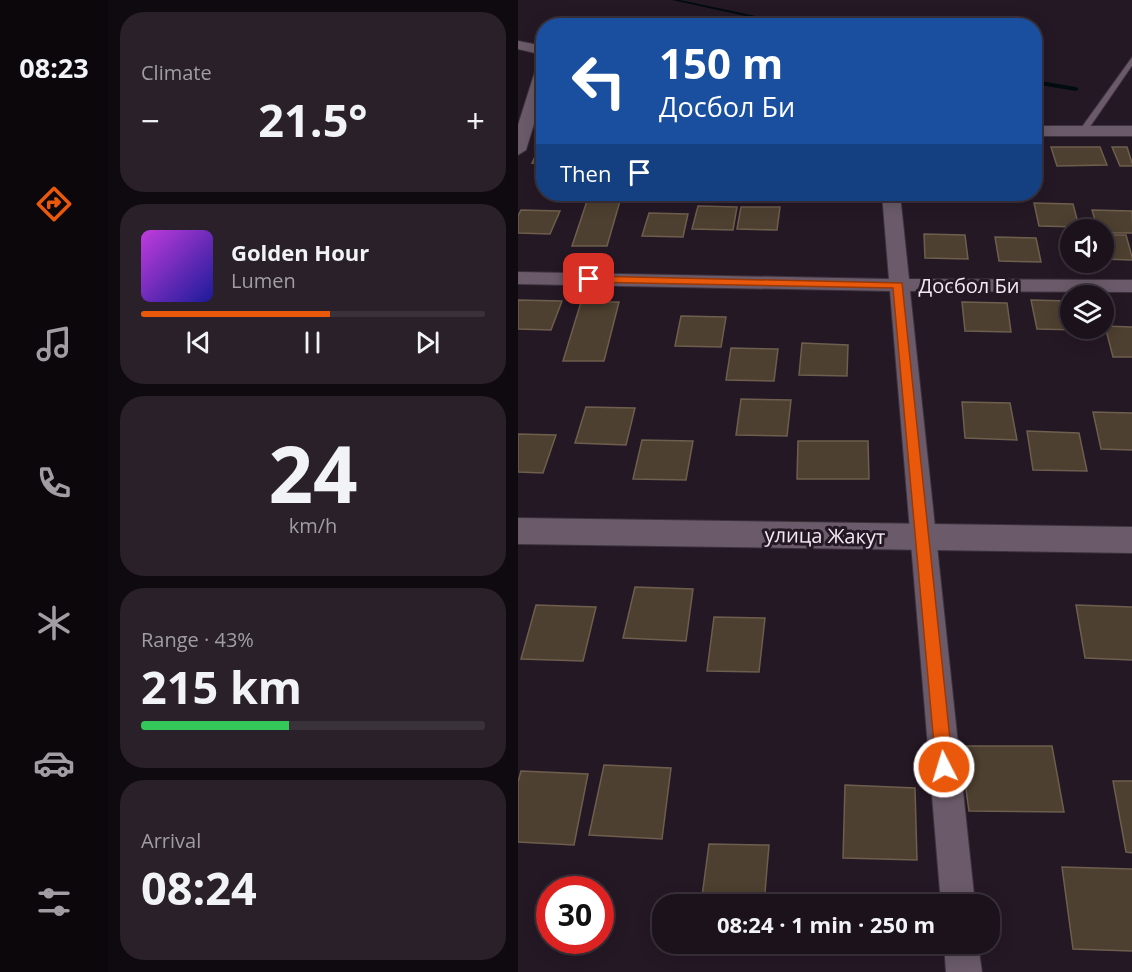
<!DOCTYPE html>
<meta charset="utf-8">
<style>
body{margin:0;font-family:"Open Sans",sans-serif;background:#292029;color:#f1f3f6;height:100vh;display:flex;flex-direction:column;font-size:22px;white-space:nowrap}
*{box-sizing:border-box;margin:0}
p{font-size:20px;color:#a09ea3}
.icon{flex:none;width:33px;height:33px;fill:none;stroke:currentColor;stroke-width:2;stroke-linecap:round;stroke-linejoin:round}
.map{position:relative;flex:1;overflow:hidden}
.side{display:flex;flex-direction:column;gap:12px;padding:12px;background:#0f0a0f;width:410px}
.side>*{flex:none}
.hud{position:absolute;left:18px;top:18px;width:506px;height:183px;border-radius:24px;box-shadow:0 3px 15px #0003,0 0 0 2px #3a323b;background:#1a4fa0;color:#fff;overflow:hidden}
.controls{position:absolute;left:542px;top:219px;display:grid;gap:12px}
.controls a{display:grid;place-items:center;width:54px;height:54px;border-radius:50%;background:#1c121c;box-shadow:0 3px 15px #0003,0 0 0 2px #3a323b;font-size:30px}
.speed{position:absolute;left:18px;top:876px;display:flex;gap:12px;font-size:30px;font-weight:700;text-align:center}
.speed>*{display:grid;place-content:center;width:78px;height:78px;border-radius:50%;background:#1c121c;box-shadow:0 3px 15px #0003,0 0 0 2px #3a323b;line-height:1}
.speed .limit{border:9px solid #d22;background:#fff;color:#111}
.pin{position:absolute;display:grid;place-items:center;width:51px;height:51px;color:#fff;margin:-26px;border-radius:12px;box-shadow:0 3px 9px #0006}
.me{position:absolute;width:66px;margin:-33px;rotate:355deg;stroke-linejoin:round;filter:drop-shadow(0 0 4px #0008)}
.turn{display:flex;align-items:center;gap:21px;height:126px;padding:0 24px;font-size:27px}
.turn .icon{width:78px;height:78px;stroke-width:2.5}
.turn b{display:block;font-size:42px;line-height:51px}
.then{display:flex;align-items:center;height:57px;padding:0 24px;background:#0003;gap:12px;font-size:22px}
.big{font-size:45px;font-weight:700;line-height:1.1}
.side .tile{flex:1;display:flex;flex-direction:column;justify-content:center;gap:9px;min-width:0;padding:0 21px;border-radius:24px;background:#292029}
.side .dial{align-items:center;gap:0}
.dial b{font-size:78px;line-height:1}
.song{display:flex;align-items:center;gap:18px}
.cover{width:72px;height:72px;border-radius:9px;background:linear-gradient(135deg,hsl(290 70% 55%),hsl(240 70% 35%))}
.played{height:6px;border-radius:3px;background:linear-gradient(90deg,#ea580c 55%,#3a323b 55%)}
.keys{display:flex;justify-content:space-around;direction:ltr}
.heat{display:flex;justify-content:space-between;align-items:center;font-size:33px;direction:ltr}
.charge{height:9px;border-radius:4px;background:linear-gradient(90deg,#34c759 43%,#3a323b 0)}
.trip{position:absolute;left:134px;top:894px;width:348px;height:60px;border-radius:24px;background:#1c121c;box-shadow:0 3px 15px #0003,0 0 0 2px #3a323b;font-weight:700;line-height:60px;text-align:center}
main{display:flex;flex:1;min-height:0}
.tab-bar{display:flex;flex-direction:column;width:108px;justify-content:space-around;align-items:center;background:#0b070b;color:#a09ea3}
.tab-bar .icon{width:42px;height:42px}
.tab-bar .selected{color:#ea580c}
.tab-bar b{font-size:27px;color:#f1f3f6}
.map>svg:first-child{display:block}
.lines{fill:none;stroke-linecap:round;stroke-linejoin:round}
.stream{fill:#000c0e;fill-rule:evenodd}
.building{fill:#4e4030;stroke:#6d5e4d;stroke-width:1.5}
.service-casing{stroke:#3c323c;stroke-width:2}
.minor-casing{stroke:#3c323c;stroke-width:2}
.tertiary-casing{stroke:#3c323c;stroke-width:2}
.service{fill:#6b5b6a;fill-rule:evenodd}
.minor{fill:#6b5b6a;fill-rule:evenodd}
.tertiary{fill:#6b5b6a;fill-rule:evenodd}
.route{fill:#ea580c;stroke:#983908;stroke-width:1.5}
.labels{text-anchor:middle;stroke-width:6;stroke-linejoin:round;paint-order:stroke}
.street-label{font-size:20px;fill:#f2e9f2;stroke:#251825}
</style>
<main>
<nav class="tab-bar">
<b>08:23</b>
<svg class="icon selected" aria-label="directions" viewBox="0 0 24 24"><path d="M12 3l9 9-9 9-9-9zM9 14v-3h6M13 9l2 2-2 2"/></svg>
<svg class="icon" aria-label="music" viewBox="0 0 24 24"><path d="M9 18V5l10-2v13"/><circle cx="6" cy="18" r="3"/><circle cx="16" cy="16" r="3"/></svg>
<svg class="icon" aria-label="phone" viewBox="0 0 24 24"><path d="M5 4h4l2 5-3 2q2 4 5 5l2-3 5 2v4C11 20 4 13 5 4z"/></svg>
<svg class="icon" aria-label="climate" viewBox="0 0 24 24"><path d="M12 3v18M4 7l16 10M4 17L20 7"/></svg>
<svg class="icon" aria-label="car" viewBox="0 0 24 24"><path d="M5 17H2v-5l4-1 3-4h7l3 4 3 1v5h-3M9 17h6M6 11h13"/><circle cx="7" cy="17" r="2"/><circle cx="17" cy="17" r="2"/></svg>
<svg class="icon" aria-label="filters" viewBox="0 0 24 24"><path d="M4 7h16M4 17h16"/><circle cx="9" cy="7" r="2"/><circle cx="15" cy="17" r="2"/></svg>
</nav>
<section class="side">
<div class="tile"><p>Climate</p>
<div class="heat"><a>−</a><b class="big">21.5°</b><a>+</a></div>
</div>
<div class="tile">
<div class="song"><i class="cover"></i><div><b>Golden Hour</b><p>Lumen</p></div></div>
<div class="played"></div>
<div class="keys"><svg class="icon" aria-label="previous" viewBox="0 0 24 24"><path d="M18 5L8 12l10 7zM5 5v14"/></svg><svg class="icon" aria-label="pause" viewBox="0 0 24 24"><path d="M8 5v14M16 5v14"/></svg><svg class="icon" aria-label="next" viewBox="0 0 24 24"><path d="M6 5l10 7-10 7zM19 5v14"/></svg></div>
</div>
<div class="tile dial"><b>24</b><p>km/h</p></div>
<div class="tile"><p>Range · 43%</p><b class="big">215 km</b><div class="charge"></div></div>
<div class="tile"><p>Arrival</p><b class="big">08:24</b></div>
</section>
<div class="map">
<svg width="615" height="972" viewBox="0 0 615 972">
<rect width="100%" height="100%" fill="#251825"/>
<g class="lines">
<g class="stream">
<path d="M154,0H162L285,26H274Z"/>
<path d="M516,80L558,87L561,89L558,91L516,84Z"/>
</g>
</g>
<g class="building">
<path d="M23,144H26V164L14,163Z"/>
<path d="M533,147H582L589,165L539,166Z"/>
<path d="M594,147H609L615,166H602Z"/>
<path d="M69,201H102L89,246H54Z"/>
<path d="M516,203L555,204L561,227L521,226Z"/>
<path d="M180,206L219,207L215,230L174,229Z"/>
<path d="M223,207H262L259,230L219,229Z"/>
<path d="M3,210L42,211L32,234L0,233V216Z"/>
<path d="M574,210L614,211L615,233H585V230H580Z"/>
<path d="M131,213L170,214L165,237L124,236Z"/>
<path d="M406,234L447,235L450,259L407,258Z"/>
<path d="M585,235H608L615,260L585,259Z"/>
<path d="M477,237L518,238L523,262L481,261Z"/>
<path d="M0,300L44,301L33,330L0,329Z"/>
<path d="M513,300L552,301V328L564,330L519,329Z"/>
<path d="M63,302H101L86,361H45Z"/>
<path d="M444,302L489,303L493,332L447,331Z"/>
<path d="M163,316L208,317L203,347L157,346Z"/>
<path d="M587,326L615,327V357H595Z"/>
<path d="M284,343L330,345L329,376L281,375Z"/>
<path d="M213,348L260,349L256,381L208,380Z"/>
<path d="M223,399L273,400L269,436L218,435Z"/>
<path d="M444,402L492,403L499,440L447,438Z"/>
<path d="M68,407L117,408L108,445L57,443Z"/>
<path d="M575,412L615,413V450L583,449Z"/>
<path d="M509,431L561,433L569,471L515,470Z"/>
<path d="M0,434L38,435L25,473L0,472Z"/>
<path d="M124,440L175,441L168,480L115,479Z"/>
<path d="M280,441H350L351,479H279Z"/>
<path d="M117,587L175,589L168,641L105,638Z"/>
<path d="M18,605L78,607L65,661L3,659Z"/>
<path d="M558,605L615,607V660L567,658Z"/>
<path d="M196,617L247,618L241,672L189,671Z"/>
<path d="M442,746H534L546,812L451,811Z"/>
<path d="M86,765L153,768L144,839L71,835Z"/>
<path d="M3,771L70,774L56,845L0,842V782Z"/>
<path d="M595,781H615V853L608,852Z"/>
<path d="M327,785L397,788L399,860L325,858Z"/>
<path d="M191,844L251,845L246,904H183Z"/>
<path d="M544,867L615,869V951L555,949Z"/>
</g>
<g class="lines">
<g class="service-casing">
<path id="service" d="M615,56V64L569,131L562,133L561,131Z"/>
</g>
<g class="minor-casing">
<g id="minor">
<path d="M0,41L26,46V91L8,150L0,155V125L19,65L25,61L21,60L17,53L0,49Z"/>
<rect x="516" y="126" width="99" height="10"/>
<path d="M364,194H382L391,279L615,280V292L392,291L457,904H423L372,291L0,284V272L371,279Z"/>
<path d="M426,944H460L464,972H428Z"/>
</g>
</g>
<g class="tertiary-casing">
<path id="tertiary" d="M0,518L615,527V553L0,544Z"/>
</g>
<use href="#service" class="service"/>
<use href="#minor" class="minor"/>
<use href="#tertiary" class="tertiary"/>
</g>
<path class="route" d="M71,276L384,283L435,767L432,773L426,775L420,773L418,767L375,288L67,282V277Z"/>
<g class="labels">
<g class="street-label">
<text x="451" y="293">Досбол Би</text>
<text transform="translate(307 536) rotate(1)" y="7">улица Жакут</text>
</g>
</g>
</svg>
<div class="controls">
<a><svg class="icon" aria-label="sound" viewBox="0 0 24 24"><path d="M4 9h4l5-4v14l-5-4H4zM17 9q2 3 0 6"/></svg></a>
<a><svg class="icon" aria-label="layers" viewBox="0 0 24 24"><path d="M12 4l9 5-9 5-9-5zM3 14l9 5 9-5"/></svg></a>
</div>
<div class="speed"><div class="limit">30</div></div>
<div class="pin" style="left:71px;top:279px;background:#d93025"><svg class="icon" aria-label="arrive" viewBox="0 0 24 24"><path d="M6 21V4h12l-3 4 3 4H6"/></svg></div>
<svg class="me" style="left:426px;top:767px" viewBox="-20 -20 40 40"><circle r="17" fill="#ea580c" stroke="#fff" stroke-width="3"/><path d="M0-11L8 9 0 5-8 9z" fill="#fff"/></svg>
<div class="trip">08:24 · 1 min · 250 m</div>
<div class="hud">
<div class="turn"><svg class="icon" aria-label="left" viewBox="0 0 24 24"><path d="M17 20v-9H6M10 6l-5 5 5 5"/></svg><div><b>150 m</b>Досбол Би</div></div>
<div class="then">Then<svg class="icon" aria-label="arrive" viewBox="0 0 24 24"><path d="M6 21V4h12l-3 4 3 4H6"/></svg></div>
</div>
</div>
</main>
